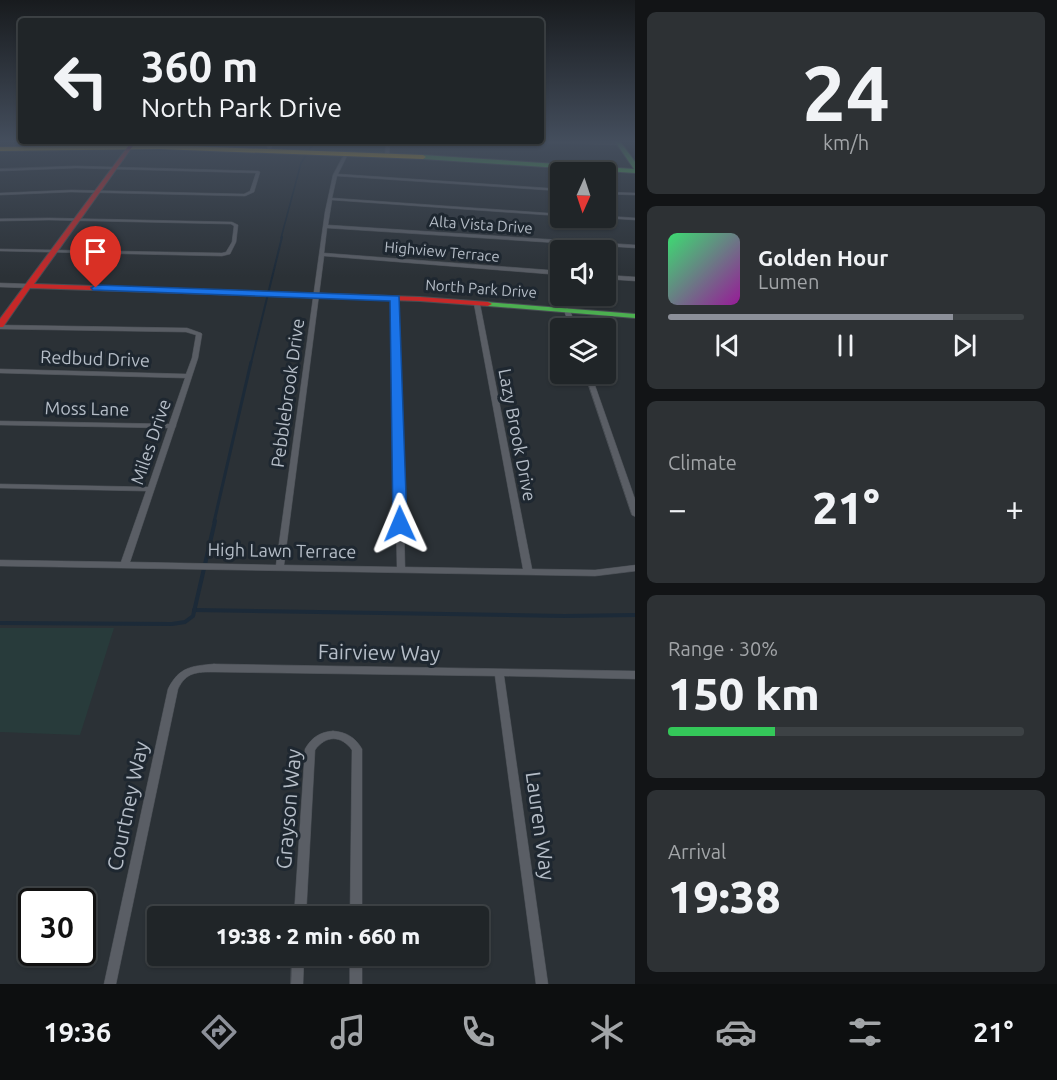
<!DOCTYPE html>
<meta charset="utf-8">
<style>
body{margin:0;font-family:Ubuntu,sans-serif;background:#2d3134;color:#f1f3f6;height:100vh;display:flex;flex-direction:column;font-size:22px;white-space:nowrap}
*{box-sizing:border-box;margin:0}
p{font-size:20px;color:#a2a5a8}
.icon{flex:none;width:33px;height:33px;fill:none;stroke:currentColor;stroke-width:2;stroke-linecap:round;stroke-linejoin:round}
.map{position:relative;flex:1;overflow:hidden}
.drawer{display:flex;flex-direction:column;gap:12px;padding:12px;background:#121416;width:422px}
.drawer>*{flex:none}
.banner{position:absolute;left:18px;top:18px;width:526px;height:126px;border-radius:6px;box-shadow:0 2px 4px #0004,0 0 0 2px #3d4245;background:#202528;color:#f1f3f6;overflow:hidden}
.needle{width:39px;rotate:183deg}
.buttons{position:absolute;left:550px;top:162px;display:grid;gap:12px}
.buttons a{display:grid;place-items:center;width:66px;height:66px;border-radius:6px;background:#202528;box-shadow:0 2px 4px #0004,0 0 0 2px #3d4245;font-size:30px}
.speed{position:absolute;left:18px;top:888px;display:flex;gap:12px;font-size:30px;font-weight:700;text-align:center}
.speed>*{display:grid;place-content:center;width:78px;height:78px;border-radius:50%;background:#202528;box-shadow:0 2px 4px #0004,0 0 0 2px #3d4245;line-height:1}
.speed .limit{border:3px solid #111;border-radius:9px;background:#fff;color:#111}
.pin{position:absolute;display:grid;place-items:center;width:51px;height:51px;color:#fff;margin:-62px -26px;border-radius:50% 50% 50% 0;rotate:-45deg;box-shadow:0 0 6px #0007}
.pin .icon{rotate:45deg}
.me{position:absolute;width:66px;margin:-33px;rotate:359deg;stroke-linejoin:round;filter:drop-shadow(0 0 4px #0008)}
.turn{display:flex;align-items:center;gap:21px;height:126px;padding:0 24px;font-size:27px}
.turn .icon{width:78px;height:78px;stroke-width:2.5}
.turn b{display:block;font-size:42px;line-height:51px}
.big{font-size:45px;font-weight:800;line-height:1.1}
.drawer .card{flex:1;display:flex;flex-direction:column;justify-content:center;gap:9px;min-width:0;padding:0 21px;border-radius:9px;background:#2d3134}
.drawer .dial{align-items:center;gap:0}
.dial b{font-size:78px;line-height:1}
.song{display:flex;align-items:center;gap:18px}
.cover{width:72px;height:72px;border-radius:9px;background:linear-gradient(135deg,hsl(140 70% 55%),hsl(300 70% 35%))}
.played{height:6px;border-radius:3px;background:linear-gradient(90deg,#8c9099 80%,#3d4245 80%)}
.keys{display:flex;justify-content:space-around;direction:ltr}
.heat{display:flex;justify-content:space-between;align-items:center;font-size:33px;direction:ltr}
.charge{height:9px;border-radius:4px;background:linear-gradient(90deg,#34c759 30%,#3d4245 0)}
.trip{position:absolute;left:147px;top:906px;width:342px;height:60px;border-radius:6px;background:#202528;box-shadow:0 2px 4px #0004,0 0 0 2px #3d4245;font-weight:800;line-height:60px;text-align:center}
.tabs{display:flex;height:96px;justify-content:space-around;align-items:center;background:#0d0f10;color:#a2a5a8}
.tabs .icon{width:42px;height:42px}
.tabs .on{color:#8c9099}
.tabs b{font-size:27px;color:#f1f3f6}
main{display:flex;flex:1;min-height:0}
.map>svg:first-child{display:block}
.green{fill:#283b3b}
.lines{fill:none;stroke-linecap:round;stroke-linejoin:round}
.stream-far3{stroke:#1c2a38;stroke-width:1.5}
.stream-far2{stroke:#1c2a38;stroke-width:2}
.stream-far1{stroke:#1c2a38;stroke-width:3}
.stream{stroke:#1c2a38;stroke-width:4}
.street-casing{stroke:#484d53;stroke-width:1}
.fast-casing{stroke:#484d53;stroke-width:2}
.slow-casing{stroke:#484d53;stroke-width:2}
.jam-casing{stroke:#484d53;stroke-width:2}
.street{fill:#5a5e65;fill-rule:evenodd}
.fast{fill:#4caf50;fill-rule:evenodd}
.slow{fill:#ffc107;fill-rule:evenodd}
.jam{fill:#c62828;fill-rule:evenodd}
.route{fill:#1a73e8;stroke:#114b97;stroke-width:1.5}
.labels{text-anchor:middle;stroke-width:6;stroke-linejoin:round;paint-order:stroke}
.far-street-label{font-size:15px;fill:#b5bdc7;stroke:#1e2730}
.street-label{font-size:18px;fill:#b5bdc7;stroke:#1e2730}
.near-street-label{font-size:21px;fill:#b5bdc7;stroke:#1e2730}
</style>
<main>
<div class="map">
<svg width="636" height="984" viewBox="0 0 636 984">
<rect width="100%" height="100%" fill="#2b3136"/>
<g class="green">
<path d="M274,141H384V155L272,148Z"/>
<path d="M0,628H114L80,735L0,732Z"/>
</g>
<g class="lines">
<path class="stream-far3" d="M281,238L301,163L315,141"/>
<path class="stream-far2" d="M251,363L282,237"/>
<path class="stream-far1" d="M214,522L251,362"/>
<g class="stream">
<path d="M194,610L564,616L636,615"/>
<path d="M0,623L172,624L185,622L193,616L215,521"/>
</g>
<g class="street-casing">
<g id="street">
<path d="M270,141H274L271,149L269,150L267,149Z"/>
<path d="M386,141H390L389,156L387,157L385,156Z"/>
<path d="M502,141L620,143L622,144L620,145L504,142Z"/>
<path d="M345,153L348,154L338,174L561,189V191L337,176L332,198L561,214V216L332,200L328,225L636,245V248L327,228L324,253L561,271V275L324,256L284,565L397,567L392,298L395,296L398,298L405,567L523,569L474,304L477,302L480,304L532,569L595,570L636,565V571L595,576L0,566V560L121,562L146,491L0,488V484L148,487L168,428L0,425V421L169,424L185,378L0,373V369L186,374L192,358L196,335L186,332L0,329V325L187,328L201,333L202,334L198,358L176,425V426L175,428L130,562L276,565L325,212L333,175Z"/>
<path d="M76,166L258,171L260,172L254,192L245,196L71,192L0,195V193L71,190L244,194L250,191L256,173L76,168L0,171V169Z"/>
<path d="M606,192L636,193V195L606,194Z"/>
<path d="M606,216L636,218V220L604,218H606Z"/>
<path d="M49,218L232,222L238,225L236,242L230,254L222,256L0,251V249L222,253L226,252L232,242L234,226L231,224L49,220L0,221V219Z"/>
<path d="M606,275L636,277V281L606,279Z"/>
<path d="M0,283L29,284L32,286L29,288L0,287Z"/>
<path d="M567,308L570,310L576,328H570L564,310Z"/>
<path d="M585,374H591L636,502V517L632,515Z"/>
<path d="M214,664L636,671V679L504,676L548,984H536L495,676L214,672C197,672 186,672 178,689L116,984H104L168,689C179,667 191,666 214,664Z"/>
<path d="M333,731C346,732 355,737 362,749V916H350L352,750C341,735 326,735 315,750L306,916H294L305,749C312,737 320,732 333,731Z"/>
<path d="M292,956H304L303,984H291Z"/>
<rect x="350" y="956" width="12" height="28"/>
</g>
</g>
<g class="fast-casing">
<g id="fast">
<path d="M614,140H619L636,163V173L423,159L420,157L423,155L634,169Z"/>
<path d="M485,302L636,314V318L488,306L484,304Z"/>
</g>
</g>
<g class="slow-casing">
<path id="slow" d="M159,145L423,155L426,157L423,159L159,149L0,151V147Z"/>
</g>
<g class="jam-casing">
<path id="jam" d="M132,141L135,143L34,284L420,297L488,302L492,304L488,306L420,301L30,288L3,327H0V319Z"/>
</g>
<use href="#street" class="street"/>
<use href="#fast" class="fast"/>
<use href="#slow" class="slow"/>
<use href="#jam" class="jam"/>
</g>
<linearGradient id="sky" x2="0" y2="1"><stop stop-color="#181b1e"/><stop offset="0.51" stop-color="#444e5d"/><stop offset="1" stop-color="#444e5d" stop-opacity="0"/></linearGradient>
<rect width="636" height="277" fill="url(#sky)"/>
<path class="route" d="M96,285L399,296L407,524L405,527L400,529L393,524L390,301L93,290L91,288Z"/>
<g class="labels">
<g class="far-street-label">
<text transform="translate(481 225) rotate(4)" y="5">Alta Vista Drive</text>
<text transform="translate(442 252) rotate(5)" y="5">Highview Terrace</text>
<text transform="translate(481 289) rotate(4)" y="5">North Park Drive</text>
</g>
<g class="street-label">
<text transform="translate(95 359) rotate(2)" y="6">Redbud Drive</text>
<text transform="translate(288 393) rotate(-82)" y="6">Pebblebrook Drive</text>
<text transform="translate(87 409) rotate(1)" y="6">Moss Lane</text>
<text transform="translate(517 435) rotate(79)" y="6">Lazy Brook Drive</text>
<text transform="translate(151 442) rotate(-71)" y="6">Miles Drive</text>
<text transform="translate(282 551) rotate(1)" y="6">High Lawn Terrace</text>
</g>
<g class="near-street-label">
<text transform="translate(379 653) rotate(1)" y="7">Fairview Way</text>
<text transform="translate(128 806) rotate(-78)" y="7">Courtney Way</text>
<text transform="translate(289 809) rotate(-85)" y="7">Grayson Way</text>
<text transform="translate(540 826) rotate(82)" y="7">Lauren Way</text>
</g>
</g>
</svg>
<div class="buttons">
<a><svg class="needle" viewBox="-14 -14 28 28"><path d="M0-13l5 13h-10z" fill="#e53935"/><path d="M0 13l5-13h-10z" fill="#a2a5a8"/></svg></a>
<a><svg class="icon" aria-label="sound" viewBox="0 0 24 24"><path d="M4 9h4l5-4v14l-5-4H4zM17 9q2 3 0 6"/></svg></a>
<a><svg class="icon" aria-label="layers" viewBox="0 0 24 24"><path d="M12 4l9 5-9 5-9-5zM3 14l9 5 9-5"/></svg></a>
</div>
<div class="speed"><div class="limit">30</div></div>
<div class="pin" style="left:96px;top:288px;background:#d93025"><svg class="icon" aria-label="arrive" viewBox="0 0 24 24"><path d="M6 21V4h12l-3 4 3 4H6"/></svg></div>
<svg class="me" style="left:400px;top:524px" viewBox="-20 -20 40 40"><path d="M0-17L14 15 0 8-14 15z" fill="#1a73e8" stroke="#fff" stroke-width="4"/></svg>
<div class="trip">19:38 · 2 min · 660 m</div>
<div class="banner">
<div class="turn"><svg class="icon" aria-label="left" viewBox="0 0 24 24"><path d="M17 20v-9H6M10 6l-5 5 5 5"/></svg><div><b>360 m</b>North Park Drive</div></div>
</div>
</div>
<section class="drawer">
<div class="card dial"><b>24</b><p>km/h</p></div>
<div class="card">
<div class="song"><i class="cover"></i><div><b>Golden Hour</b><p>Lumen</p></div></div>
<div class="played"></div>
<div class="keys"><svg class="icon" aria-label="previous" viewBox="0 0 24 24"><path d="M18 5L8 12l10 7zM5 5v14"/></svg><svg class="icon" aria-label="pause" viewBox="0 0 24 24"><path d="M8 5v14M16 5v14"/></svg><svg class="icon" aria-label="next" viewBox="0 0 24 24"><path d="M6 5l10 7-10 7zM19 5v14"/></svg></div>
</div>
<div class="card"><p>Climate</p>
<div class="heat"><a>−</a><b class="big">21°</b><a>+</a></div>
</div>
<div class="card"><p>Range · 30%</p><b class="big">150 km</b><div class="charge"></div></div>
<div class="card"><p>Arrival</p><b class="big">19:38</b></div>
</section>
</main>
<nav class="tabs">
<b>19:36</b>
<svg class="icon on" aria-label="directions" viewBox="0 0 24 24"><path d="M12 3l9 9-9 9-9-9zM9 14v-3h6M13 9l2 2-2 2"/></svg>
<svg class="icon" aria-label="music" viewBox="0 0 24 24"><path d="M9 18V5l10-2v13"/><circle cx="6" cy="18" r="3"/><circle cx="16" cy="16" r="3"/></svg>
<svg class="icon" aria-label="phone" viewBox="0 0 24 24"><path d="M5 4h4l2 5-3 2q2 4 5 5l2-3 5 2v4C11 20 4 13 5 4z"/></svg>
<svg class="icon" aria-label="climate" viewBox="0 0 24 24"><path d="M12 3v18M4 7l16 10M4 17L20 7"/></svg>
<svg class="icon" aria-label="car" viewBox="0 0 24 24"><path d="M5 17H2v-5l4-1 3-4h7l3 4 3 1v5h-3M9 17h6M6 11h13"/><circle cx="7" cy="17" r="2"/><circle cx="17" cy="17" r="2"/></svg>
<svg class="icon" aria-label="filters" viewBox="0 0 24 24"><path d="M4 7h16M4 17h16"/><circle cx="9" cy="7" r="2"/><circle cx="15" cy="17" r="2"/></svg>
<b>21°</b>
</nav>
